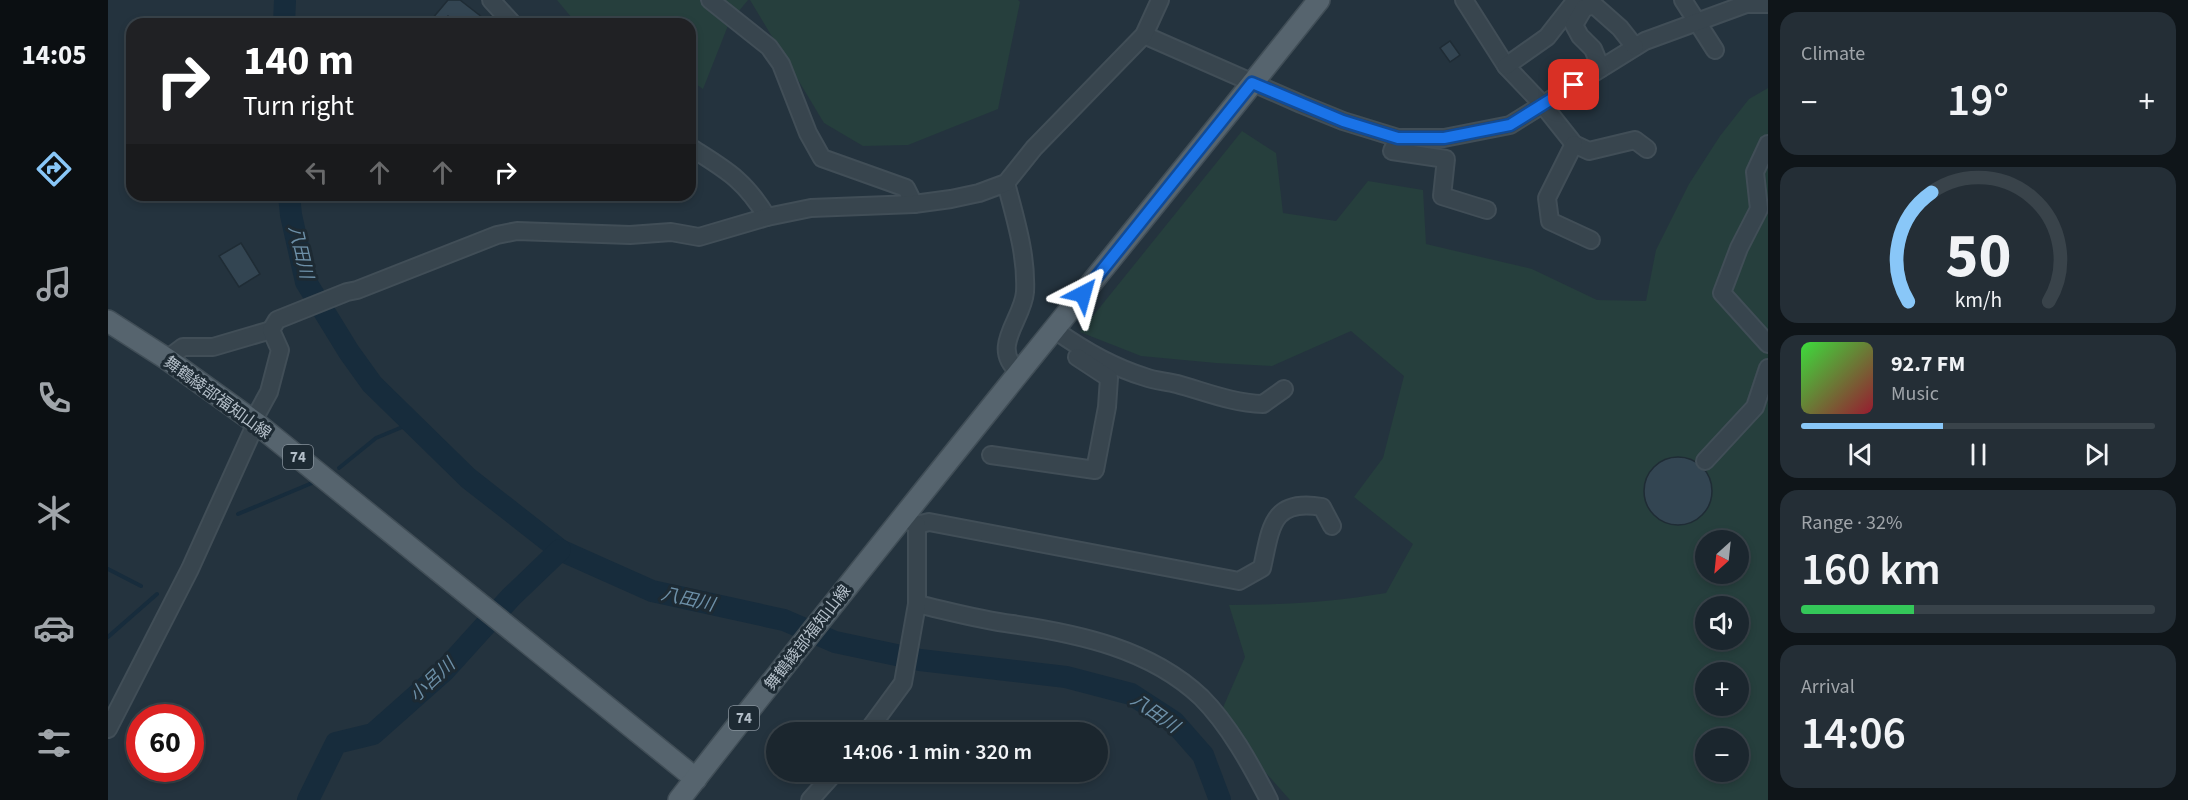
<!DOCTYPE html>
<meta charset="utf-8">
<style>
body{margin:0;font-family:"Source Sans 3","Noto Sans JP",sans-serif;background:#242e36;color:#f1f3f6;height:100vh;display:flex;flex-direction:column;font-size:22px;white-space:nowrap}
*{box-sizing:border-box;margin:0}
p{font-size:20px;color:#a0a5aa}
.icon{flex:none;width:33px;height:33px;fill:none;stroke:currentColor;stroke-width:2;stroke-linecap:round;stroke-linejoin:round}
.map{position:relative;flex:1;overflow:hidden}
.sheet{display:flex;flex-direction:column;gap:12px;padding:12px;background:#0f1519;width:420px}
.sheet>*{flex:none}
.hud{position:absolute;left:18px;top:18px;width:570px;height:183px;border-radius:18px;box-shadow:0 3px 9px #0003,0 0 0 2px #39434a;background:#202124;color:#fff;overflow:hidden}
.needle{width:39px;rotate:207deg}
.controls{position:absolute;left:1587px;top:530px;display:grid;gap:12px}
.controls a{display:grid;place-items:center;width:54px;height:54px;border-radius:50%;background:#1b262e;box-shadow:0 3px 9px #0003,0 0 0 2px #39434a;font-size:30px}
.speed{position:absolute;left:18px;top:704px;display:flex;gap:12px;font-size:30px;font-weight:700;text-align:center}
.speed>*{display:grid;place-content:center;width:78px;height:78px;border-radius:50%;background:#1b262e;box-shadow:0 3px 9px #0003,0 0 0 2px #39434a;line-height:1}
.speed .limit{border:9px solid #d22;background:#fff;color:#111}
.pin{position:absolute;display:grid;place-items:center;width:51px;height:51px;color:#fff;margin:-26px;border-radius:12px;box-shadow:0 3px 9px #0006}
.me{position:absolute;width:66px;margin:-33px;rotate:39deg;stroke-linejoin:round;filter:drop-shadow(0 0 4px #0008)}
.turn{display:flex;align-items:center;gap:21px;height:126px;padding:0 18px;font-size:27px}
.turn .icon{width:78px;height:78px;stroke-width:2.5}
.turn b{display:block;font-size:42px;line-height:51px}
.lanes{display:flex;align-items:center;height:57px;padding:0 18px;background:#0003;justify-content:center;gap:30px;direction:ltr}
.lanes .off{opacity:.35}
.big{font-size:45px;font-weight:600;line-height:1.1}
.sheet .tile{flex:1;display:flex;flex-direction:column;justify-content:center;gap:9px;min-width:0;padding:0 21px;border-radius:18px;background:#242e36}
.sheet .dial{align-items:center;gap:0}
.dial svg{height:156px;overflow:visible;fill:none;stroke:#39434a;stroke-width:7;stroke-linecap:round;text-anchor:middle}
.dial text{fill:#f1f3f6;stroke:none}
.song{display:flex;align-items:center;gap:18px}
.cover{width:72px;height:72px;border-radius:9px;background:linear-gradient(135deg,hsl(120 70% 55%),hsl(350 70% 35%))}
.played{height:6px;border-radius:3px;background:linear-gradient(90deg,#89c7f8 40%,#39434a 40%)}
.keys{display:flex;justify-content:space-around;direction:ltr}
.heat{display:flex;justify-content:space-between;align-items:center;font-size:33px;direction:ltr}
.charge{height:9px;border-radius:4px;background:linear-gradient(90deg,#34c759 32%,#39434a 0)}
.trip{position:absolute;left:658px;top:722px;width:342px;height:60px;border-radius:30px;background:#1b262e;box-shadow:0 3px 9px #0003,0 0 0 2px #39434a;font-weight:600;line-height:60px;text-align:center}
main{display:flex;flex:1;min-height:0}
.dock{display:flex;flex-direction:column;width:108px;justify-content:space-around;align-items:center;background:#0b0f12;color:#a0a5aa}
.dock .icon{width:42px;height:42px}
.dock .active{color:#89c7f8}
.dock b{font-size:27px;color:#f1f3f6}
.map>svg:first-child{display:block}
.green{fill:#263f3d;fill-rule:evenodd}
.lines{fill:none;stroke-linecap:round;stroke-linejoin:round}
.stream{stroke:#172c3c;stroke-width:4}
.river{stroke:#172c3c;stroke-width:22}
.building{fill:#334552;stroke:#1f2c35;stroke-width:1.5}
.minor-casing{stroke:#414e57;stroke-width:20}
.major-casing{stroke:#414e57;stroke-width:24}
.minor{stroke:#38454e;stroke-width:16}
.major{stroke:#56646e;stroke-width:21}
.route-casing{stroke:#114b97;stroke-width:15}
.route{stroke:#1a73e8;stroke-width:10}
.labels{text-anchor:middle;stroke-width:6;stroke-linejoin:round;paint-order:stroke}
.shield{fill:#1d2a33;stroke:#87929c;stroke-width:1.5}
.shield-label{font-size:15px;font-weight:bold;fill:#b4bfc9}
.street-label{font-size:16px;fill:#b4bfc9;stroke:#1d2a33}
.water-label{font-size:18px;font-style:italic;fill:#6d90a8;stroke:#1d2a33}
</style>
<main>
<nav class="dock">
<b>14:05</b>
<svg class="icon active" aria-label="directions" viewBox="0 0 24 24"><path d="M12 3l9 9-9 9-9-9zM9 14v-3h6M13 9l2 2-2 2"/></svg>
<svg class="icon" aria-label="music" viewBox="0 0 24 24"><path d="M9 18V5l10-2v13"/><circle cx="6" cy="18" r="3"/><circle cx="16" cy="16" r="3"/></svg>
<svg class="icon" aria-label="phone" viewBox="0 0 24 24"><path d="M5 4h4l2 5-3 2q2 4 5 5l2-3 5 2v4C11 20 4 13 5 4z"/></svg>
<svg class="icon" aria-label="climate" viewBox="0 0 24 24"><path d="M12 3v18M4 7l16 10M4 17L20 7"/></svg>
<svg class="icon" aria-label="car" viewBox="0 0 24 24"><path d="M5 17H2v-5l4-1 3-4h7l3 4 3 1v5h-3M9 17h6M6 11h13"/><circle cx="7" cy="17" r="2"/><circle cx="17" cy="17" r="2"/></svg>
<svg class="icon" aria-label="filters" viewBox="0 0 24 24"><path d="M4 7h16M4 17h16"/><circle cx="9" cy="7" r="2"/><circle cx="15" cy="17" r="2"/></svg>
</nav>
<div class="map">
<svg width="1660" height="800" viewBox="0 0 1660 800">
<rect width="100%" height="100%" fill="#24333e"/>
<g class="green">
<path d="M449,0H640L621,23L595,89L582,80V24H469Z"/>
<path d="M642,0H910L912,2L890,109L800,145L755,146L716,123Z"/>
<path d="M1660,88V800H1182L1110,719L1137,657L1121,605C1175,605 1224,602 1278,593L1305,544L1246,497L1275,458L1296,376L1243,331L1164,366L1108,363L1033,356L972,332L1134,131L1168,153L1175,213L1228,221L1260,181L1315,190L1318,244L1424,269L1489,300L1538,301L1548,250L1581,184L1612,136L1641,99ZM1598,540H1630V573H1598ZM1598,606H1630V639H1598ZM1598,672H1630V705H1598ZM1598,738H1630V771H1598Z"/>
</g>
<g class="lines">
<g class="stream">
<path d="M231,468L268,438L304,423"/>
<path d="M130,514L204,483"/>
<path d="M0,569L33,586"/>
<path d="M0,637L49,594"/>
</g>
<g class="river">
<path d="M176,24L177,0"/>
<path d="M181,195L183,215L198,282L241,352L264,384L360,478L452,550L544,591L676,620L727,642L812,660L958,677L1023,694L1066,722L1095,755L1112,800"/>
<path d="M200,800L228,743L265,734L336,671L403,597L452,550"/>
</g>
</g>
<g class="building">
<path d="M340,0H352L379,21L383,16L390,24H349L340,16L334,24H329L324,19Z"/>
<path d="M1342,41L1352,55L1342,62L1332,48Z"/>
<path d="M129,195H144V199L130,200Z"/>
<path d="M133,243L152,274L131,287L111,256Z"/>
<circle cx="1570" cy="491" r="34"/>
</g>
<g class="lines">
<g class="minor-casing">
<g id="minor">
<path d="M383,0L405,24"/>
<path d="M602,0L661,47L673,64L700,133L714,158L798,188L806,204"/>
<path d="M1356,0L1398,66L1435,105L1466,144L1481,151L1527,140L1539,149"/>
<path d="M1575,0L1607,50"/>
<path d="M1036,35L1193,104L1235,121L1290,138H1336L1402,125L1537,41L1638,4H1660"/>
<path d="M1398,66L1439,37L1468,0"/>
<path d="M1493,68L1485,49L1472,36L1466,25L1476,8L1486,5L1512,28L1527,47"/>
<path d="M1290,138L1284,151L1338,159L1334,196L1379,210"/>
<path d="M1466,144L1439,198L1442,221L1483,240"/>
<path d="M1660,144L1647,172L1651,209L1631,248L1614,293L1660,344"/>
<path d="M582,147C618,170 636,179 659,217"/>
<path d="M898,183C907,218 919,255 917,292C915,320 881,347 911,372"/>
<path d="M947,330C975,350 1004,367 1037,377C1047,381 1058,381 1069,384C1098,392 1124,403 1155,404L1176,389"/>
<path d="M59,359L75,347H105L163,330"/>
<path d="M883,455L987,470L999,407L1001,378L969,357"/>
<path d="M1597,461L1647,407L1660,368"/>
<path d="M809,525L821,522L1131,581L1154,568C1163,528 1163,498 1214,507L1224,526"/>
<path d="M809,604C840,611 872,620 904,624C971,634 1042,649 1093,697C1121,725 1143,765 1161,800"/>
<path d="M0,729L82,569L148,423L149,414L161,392L172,350L163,330L169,320L239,292L249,290L389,235L409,231L522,235L563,232L591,237L659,217L703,208L806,204L843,199L871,193L898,183L926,148L1036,35L1052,0"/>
<path d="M759,732L795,683L809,604V525L799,520"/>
<path d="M702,800L728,771"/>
</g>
</g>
<g class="major-casing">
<g id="major">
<path d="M0,321L59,359L148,423L588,779"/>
<path d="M571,800C781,530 998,267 1211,0"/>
</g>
</g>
<use href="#minor" class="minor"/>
<use href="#major" class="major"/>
</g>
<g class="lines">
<g class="route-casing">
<path id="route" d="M975,294L1144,83L1235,121L1290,138H1336L1402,125L1466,85"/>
</g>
<use href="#route" class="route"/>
</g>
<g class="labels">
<g class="shield">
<rect x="175" y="445" width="30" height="24" rx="4.5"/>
<rect x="621" y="706" width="30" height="24" rx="4.5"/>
</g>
<g class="shield-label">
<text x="190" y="462">74</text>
<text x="636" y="723">74</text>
</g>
<g class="street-label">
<text transform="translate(110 397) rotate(36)" y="6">舞鶴綾部福知山線</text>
<text transform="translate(699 637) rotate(-52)" y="6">舞鶴綾部福知山線</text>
</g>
<g class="water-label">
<text transform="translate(193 252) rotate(77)" y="6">八田川</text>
<text transform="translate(580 599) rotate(13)" y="6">八田川</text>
<text transform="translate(324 680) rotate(-43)" y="6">小呂川</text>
<text transform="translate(1047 713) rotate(35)" y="6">八田川</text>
</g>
</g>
</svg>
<div class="controls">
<a><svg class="needle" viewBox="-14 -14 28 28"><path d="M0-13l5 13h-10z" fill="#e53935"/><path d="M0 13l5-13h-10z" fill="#a0a5aa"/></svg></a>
<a><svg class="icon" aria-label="sound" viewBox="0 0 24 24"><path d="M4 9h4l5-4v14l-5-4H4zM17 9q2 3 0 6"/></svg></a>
<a>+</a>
<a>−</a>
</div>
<div class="speed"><div class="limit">60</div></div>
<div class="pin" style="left:1466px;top:85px;background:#d93025"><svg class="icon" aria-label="arrive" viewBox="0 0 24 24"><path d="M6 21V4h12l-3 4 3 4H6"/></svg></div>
<svg class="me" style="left:975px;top:294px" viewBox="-20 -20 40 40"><path d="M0-17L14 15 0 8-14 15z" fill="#1a73e8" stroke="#fff" stroke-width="4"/></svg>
<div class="trip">14:06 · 1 min · 320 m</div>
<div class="hud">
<div class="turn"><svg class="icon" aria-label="right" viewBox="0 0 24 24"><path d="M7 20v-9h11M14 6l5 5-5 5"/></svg><div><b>140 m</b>Turn right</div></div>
<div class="lanes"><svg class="icon off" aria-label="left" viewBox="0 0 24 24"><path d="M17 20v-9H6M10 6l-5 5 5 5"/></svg><svg class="icon off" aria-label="ahead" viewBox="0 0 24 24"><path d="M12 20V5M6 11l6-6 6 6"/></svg><svg class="icon off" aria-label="ahead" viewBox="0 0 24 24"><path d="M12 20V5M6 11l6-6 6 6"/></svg><svg class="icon" aria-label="right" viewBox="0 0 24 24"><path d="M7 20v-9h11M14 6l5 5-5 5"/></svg></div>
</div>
</div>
<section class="sheet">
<div class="tile"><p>Climate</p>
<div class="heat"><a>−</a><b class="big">19°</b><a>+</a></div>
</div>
<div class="tile dial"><svg viewBox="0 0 100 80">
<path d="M14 69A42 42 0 1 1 86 69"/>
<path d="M14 69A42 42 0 0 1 26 13" stroke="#89c7f8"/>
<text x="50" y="56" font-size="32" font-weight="700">50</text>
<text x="50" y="72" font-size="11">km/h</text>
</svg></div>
<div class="tile">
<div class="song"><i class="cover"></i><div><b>92.7 FM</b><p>Music</p></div></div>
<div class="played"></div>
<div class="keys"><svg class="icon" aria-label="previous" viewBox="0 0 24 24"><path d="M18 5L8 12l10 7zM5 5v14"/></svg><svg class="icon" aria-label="pause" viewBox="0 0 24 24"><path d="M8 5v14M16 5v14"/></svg><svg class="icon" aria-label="next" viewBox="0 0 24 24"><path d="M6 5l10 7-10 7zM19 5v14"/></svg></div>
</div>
<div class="tile"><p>Range · 32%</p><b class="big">160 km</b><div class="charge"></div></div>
<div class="tile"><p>Arrival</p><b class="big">14:06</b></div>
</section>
</main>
